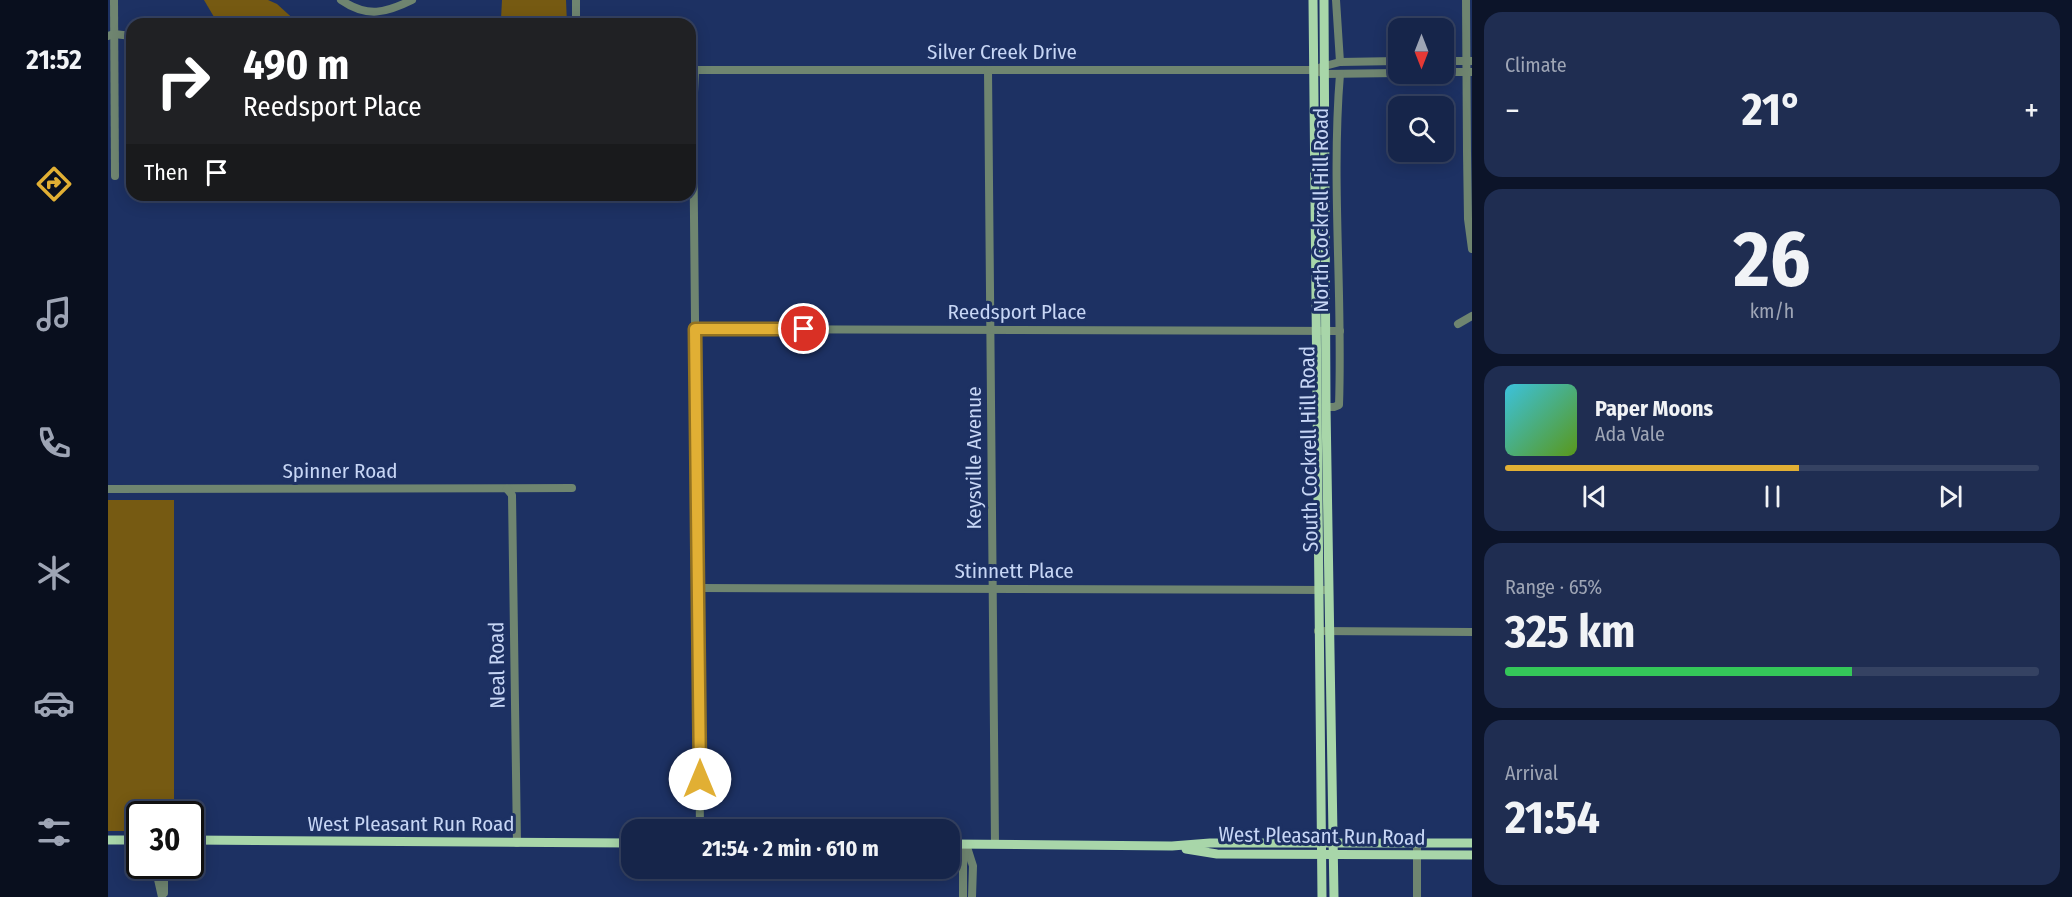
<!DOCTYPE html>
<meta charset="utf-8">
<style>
body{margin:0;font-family:"Fira Sans Condensed",sans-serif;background:#1f2d51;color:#f1f3f6;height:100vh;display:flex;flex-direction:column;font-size:22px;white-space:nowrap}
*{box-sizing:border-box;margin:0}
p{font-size:20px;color:#9ea5b5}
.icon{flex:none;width:33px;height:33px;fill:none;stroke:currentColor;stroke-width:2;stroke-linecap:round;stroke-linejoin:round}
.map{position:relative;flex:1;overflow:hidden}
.details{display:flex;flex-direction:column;gap:12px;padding:12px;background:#0c1429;width:600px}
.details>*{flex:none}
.guide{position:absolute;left:18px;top:18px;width:570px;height:183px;border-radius:18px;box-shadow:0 3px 15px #0003,0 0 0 2px #354262;background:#202124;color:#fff;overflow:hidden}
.needle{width:39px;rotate:180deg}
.controls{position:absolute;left:1280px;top:18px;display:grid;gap:12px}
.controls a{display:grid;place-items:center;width:66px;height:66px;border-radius:12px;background:#16254a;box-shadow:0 3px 15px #0003,0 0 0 2px #354262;font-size:30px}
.speed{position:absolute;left:18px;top:801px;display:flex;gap:12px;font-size:30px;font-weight:700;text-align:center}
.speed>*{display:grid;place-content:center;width:78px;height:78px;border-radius:50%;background:#16254a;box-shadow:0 3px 15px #0003,0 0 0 2px #354262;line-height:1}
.speed .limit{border:3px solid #111;border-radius:9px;background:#fff;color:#111}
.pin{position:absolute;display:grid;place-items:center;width:51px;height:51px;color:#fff;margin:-26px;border:3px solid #fff;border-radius:50%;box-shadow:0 2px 6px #0007}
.me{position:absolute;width:66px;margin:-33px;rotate:0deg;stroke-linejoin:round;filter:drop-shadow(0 0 4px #0008)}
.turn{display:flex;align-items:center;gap:21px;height:126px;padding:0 18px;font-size:27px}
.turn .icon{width:78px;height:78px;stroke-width:2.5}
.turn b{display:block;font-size:42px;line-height:51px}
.then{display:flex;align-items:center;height:57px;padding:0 18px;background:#0003;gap:12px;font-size:22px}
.big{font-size:45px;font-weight:700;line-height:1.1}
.details .card{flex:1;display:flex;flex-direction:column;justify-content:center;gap:9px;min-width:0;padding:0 21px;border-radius:18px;background:#1f2d51}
.details .dial{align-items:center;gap:0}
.dial b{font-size:78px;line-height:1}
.song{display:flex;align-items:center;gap:18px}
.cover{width:72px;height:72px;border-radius:9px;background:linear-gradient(135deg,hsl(190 70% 55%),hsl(90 70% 35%))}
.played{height:6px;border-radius:3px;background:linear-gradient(90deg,#e1af34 55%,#354262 55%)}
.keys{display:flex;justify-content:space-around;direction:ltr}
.heat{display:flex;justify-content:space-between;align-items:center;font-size:33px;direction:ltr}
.charge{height:9px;border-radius:4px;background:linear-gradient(90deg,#34c759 65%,#354262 0)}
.trip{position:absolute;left:513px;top:819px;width:339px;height:60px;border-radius:18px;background:#16254a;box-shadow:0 3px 15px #0003,0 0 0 2px #354262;font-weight:700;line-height:60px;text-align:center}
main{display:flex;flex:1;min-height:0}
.dock{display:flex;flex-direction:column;width:108px;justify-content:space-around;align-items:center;background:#090f1e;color:#9ea5b5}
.dock .icon{width:42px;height:42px}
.dock .current{color:#e1af34}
.dock b{font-size:27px;color:#f1f3f6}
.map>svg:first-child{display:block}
.green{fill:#765a12}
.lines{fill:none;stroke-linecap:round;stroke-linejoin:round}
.minor{stroke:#6f8570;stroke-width:8}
.major{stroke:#a8d6a9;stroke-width:9}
.route-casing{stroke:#927222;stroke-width:15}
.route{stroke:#e1af34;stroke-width:10}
.labels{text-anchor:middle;stroke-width:6;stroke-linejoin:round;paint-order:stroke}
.street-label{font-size:21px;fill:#c7d6f5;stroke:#1d3163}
</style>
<main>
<nav class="dock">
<b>21:52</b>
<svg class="icon current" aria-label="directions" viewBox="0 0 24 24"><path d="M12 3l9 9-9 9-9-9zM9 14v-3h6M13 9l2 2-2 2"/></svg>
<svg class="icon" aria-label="music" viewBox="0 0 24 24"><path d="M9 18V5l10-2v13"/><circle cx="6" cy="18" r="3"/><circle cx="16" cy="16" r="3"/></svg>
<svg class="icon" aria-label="phone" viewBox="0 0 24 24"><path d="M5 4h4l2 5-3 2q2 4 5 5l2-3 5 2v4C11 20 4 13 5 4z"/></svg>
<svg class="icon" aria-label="climate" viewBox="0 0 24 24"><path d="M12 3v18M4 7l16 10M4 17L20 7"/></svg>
<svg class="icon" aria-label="car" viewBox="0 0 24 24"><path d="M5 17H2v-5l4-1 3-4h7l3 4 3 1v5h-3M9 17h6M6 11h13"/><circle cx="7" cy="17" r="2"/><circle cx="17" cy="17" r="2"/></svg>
<svg class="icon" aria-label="filters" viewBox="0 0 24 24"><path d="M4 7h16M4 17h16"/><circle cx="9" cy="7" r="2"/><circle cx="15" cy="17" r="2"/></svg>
</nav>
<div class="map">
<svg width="1364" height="897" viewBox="0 0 1364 897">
<rect width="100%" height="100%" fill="#1d3163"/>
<g class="green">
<path d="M96,0H160L169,4L191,24H127L106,17Z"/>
<path d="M394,0H458L459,24H373L393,19Z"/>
<path d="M0,500H66V814H32L31,831H0Z"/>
</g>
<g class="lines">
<g class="minor">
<path d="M6,0L7,176"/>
<path d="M233,0C259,18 278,13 304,0"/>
<path d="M468,0V24"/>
<path d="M1228,0L1232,62"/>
<path d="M1358,0L1359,152L1360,219L1364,249"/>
<path d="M0,36L6,34L24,36"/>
<path d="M1335,61H1364"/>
<path d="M1213,67L1232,62L1290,61"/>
<path d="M583,70H1206L1217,74L1290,73"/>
<path d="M587,70L585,115L592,830"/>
<path d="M880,70L887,844"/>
<path d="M1335,72H1363"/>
<path d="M1350,324L1364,316"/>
<path d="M587,329L1232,331"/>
<path d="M1218,407H1226L1231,405C1235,294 1223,184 1232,74"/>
<path d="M0,489L464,488"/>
<path d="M399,489L404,495L409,843"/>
<path d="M591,588L1217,590"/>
<path d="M1210,631L1364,632"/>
<path d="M1309,843V897"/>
<path d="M858,844L865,866L864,897"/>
<path d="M47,866L54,897"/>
<path d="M56,866V893"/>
<path d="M855,897V865L858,846"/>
</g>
<g class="major">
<path d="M1205,0L1214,897"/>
<path d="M1216,0L1218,407L1226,897"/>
<path d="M0,840H32"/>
<path d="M82,840L524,843"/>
<path d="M842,844L1064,846L1102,843H1364"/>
<path d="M1078,849L1109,854L1364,855"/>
</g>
</g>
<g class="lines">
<g class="route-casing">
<path id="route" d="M592,779L587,329H696"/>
</g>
<use href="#route" class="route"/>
</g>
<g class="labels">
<g class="street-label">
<text x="894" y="59">Silver Creek Drive</text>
<text transform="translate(1213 210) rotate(-90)" y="7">North Cockrell Hill Road</text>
<text x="909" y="319">Reedsport Place</text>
<text transform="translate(1201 449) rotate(-91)" y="7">South Cockrell Hill Road</text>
<text transform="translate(866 458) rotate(-90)" y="7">Keysville Avenue</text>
<text x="232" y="478">Spinner Road</text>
<text x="906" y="578">Stinnett Place</text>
<text transform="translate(389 665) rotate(-91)" y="7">Neal Road</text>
<text x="303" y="831">West Pleasant Run Road</text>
<text transform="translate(1214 836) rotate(1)" y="7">West Pleasant Run Road</text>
</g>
</g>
</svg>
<div class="controls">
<a><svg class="needle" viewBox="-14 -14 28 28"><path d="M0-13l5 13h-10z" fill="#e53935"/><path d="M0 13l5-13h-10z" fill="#9ea5b5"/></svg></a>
<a><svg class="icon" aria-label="search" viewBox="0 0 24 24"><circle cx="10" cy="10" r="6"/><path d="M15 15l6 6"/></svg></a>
</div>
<div class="speed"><div class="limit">30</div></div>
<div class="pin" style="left:696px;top:329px;background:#d93025"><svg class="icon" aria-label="arrive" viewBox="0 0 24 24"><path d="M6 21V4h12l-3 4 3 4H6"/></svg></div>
<svg class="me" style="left:592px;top:779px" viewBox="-20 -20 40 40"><circle r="19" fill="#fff"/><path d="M0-13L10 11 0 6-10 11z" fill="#e1af34"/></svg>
<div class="trip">21:54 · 2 min · 610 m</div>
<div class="guide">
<div class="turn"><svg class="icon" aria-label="right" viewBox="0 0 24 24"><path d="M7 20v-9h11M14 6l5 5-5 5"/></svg><div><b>490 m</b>Reedsport Place</div></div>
<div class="then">Then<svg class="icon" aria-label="arrive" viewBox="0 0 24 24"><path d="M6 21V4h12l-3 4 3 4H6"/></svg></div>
</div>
</div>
<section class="details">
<div class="card"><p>Climate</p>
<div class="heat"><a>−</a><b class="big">21°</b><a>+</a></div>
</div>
<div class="card dial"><b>26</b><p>km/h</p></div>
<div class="card">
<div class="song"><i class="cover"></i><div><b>Paper Moons</b><p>Ada Vale</p></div></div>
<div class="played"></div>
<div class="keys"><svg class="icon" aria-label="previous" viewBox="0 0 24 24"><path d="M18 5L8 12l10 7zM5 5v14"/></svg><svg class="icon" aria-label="pause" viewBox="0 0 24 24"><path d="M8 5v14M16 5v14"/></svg><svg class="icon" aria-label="next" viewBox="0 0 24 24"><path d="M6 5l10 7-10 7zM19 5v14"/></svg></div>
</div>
<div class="card"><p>Range · 65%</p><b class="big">325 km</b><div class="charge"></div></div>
<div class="card"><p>Arrival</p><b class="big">21:54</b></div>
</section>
</main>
